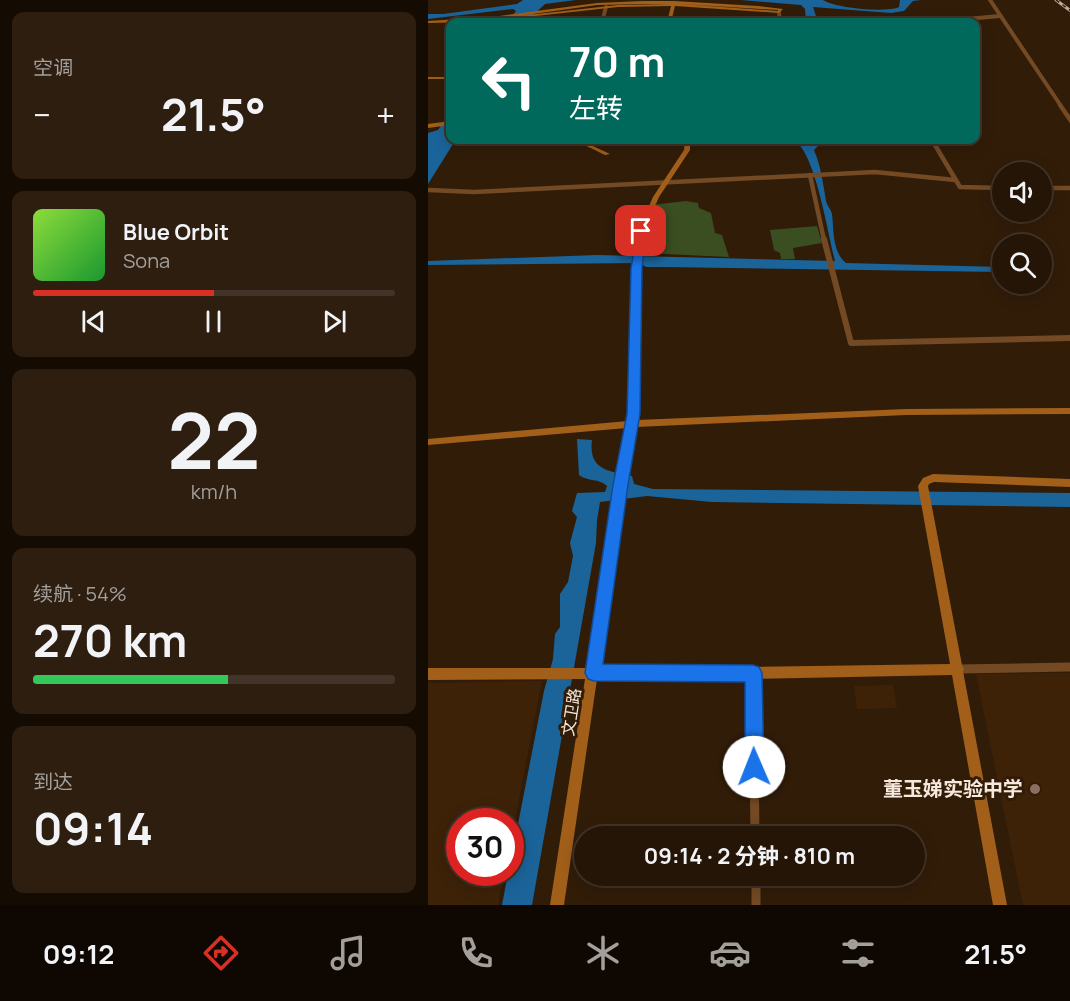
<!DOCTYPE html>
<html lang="zh">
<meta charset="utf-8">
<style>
body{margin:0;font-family:Manrope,"Noto Sans SC",sans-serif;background:#2d1e10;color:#f1f3f6;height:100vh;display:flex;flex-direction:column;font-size:22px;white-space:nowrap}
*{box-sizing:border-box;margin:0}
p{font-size:20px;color:#a39f9b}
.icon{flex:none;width:33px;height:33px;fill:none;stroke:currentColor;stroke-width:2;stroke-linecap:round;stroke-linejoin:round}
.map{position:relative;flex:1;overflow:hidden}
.sheet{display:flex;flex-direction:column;gap:12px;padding:12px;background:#140c03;width:428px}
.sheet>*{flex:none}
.guide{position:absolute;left:18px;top:18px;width:534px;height:126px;border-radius:12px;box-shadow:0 3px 15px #0003,0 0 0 2px #423428;background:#00695c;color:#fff;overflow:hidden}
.fabs{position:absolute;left:564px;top:162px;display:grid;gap:12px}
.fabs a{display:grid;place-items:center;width:60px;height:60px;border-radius:50%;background:#251506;box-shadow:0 3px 15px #0003,0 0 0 2px #423428;font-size:30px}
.speed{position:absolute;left:18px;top:808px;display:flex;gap:12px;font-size:30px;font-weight:700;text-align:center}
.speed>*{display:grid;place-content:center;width:78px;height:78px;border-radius:50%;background:#251506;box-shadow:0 3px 15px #0003,0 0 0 2px #423428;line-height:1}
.speed .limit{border:9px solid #d22;background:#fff;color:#111}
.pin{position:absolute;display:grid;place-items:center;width:51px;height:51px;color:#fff;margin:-26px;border-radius:12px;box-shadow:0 3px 9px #0006}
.me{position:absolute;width:66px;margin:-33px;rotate:359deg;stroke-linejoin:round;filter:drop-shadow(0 0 4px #0008)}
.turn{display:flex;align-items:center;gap:21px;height:126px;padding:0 24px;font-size:27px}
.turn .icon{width:78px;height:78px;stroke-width:2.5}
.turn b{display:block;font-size:42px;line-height:51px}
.big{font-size:45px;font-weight:700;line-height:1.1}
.sheet .card{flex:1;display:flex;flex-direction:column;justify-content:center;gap:9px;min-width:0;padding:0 21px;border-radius:12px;background:#2d1e10}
.sheet .dial{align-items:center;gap:0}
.dial b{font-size:78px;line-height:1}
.song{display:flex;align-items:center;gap:18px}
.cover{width:72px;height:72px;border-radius:9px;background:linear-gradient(135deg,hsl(90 70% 55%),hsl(130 70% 35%))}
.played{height:6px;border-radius:3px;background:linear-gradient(90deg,#d93025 50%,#423428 50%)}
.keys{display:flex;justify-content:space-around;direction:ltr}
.heat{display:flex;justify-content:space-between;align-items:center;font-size:33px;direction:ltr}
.charge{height:9px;border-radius:4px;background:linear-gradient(90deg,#34c759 54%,#423428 0)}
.trip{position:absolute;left:146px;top:826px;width:351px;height:60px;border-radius:30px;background:#251506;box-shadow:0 3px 15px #0003,0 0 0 2px #423428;font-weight:700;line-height:60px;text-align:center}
.tab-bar{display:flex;height:96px;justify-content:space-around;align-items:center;background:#0f0802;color:#a39f9b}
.tab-bar .icon{width:42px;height:42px}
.tab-bar .selected{color:#d93025}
.tab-bar b{font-size:27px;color:#f1f3f6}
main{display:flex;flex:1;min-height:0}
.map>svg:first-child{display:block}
.built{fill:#3d2208}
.green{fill:#3a4e21}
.water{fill:#1b649a}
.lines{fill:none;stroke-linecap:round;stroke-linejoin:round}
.street-far3{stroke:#734a24;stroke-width:4}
.street-far2{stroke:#734a24;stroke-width:4.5}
.street-far1{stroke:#734a24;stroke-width:6}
.street{stroke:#734a24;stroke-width:9}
.secondary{fill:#a15f1a;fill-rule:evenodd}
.rail-casing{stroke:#c0afa1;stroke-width:3}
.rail{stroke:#311c08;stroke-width:1.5;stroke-dasharray:4;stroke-linecap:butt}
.route{fill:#1a73e8;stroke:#114b97;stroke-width:1.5}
.education-dot{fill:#8d6e63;stroke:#311c08;stroke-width:2}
.labels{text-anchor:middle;stroke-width:6;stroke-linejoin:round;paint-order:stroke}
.street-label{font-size:16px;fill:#f7e8dc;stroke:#311c08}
.near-poi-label{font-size:20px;font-weight:bold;fill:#f7e8dc;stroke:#311c08;text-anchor:end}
</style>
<main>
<section class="sheet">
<div class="card"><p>空调</p>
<div class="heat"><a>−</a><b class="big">21.5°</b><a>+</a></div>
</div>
<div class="card">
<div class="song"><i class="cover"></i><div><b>Blue Orbit</b><p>Sona</p></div></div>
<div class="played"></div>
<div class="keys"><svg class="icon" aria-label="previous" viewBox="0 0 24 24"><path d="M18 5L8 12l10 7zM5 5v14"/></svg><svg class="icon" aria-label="pause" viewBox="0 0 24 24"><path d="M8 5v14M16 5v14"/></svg><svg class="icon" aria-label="next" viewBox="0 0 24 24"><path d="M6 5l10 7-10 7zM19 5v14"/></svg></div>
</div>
<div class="card dial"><b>22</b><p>km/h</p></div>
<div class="card"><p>续航 · 54%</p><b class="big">270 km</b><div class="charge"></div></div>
<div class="card"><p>到达</p><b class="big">09:14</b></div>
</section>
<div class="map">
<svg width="643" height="905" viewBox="0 0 643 905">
<rect width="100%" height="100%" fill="#311c08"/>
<g class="built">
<path d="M642,673V905H595L548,674Z"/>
<path d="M114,681L83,841L82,822H32V873H76L70,905H0V683Z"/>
<path d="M465,685L469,708L429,709L426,686Z"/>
</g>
<g class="green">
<path d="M258,201L270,203L271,208L283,213L287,233L294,235L301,257L215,253L223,205Z"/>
<path d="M389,226L394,243L365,248L367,259H353L352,253L346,250L342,230Z"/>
</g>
<g class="water">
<path d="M95,0H148L117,4L98,22H79L88,11L85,9L0,19V14H15L89,4Z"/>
<path d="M313,0H395C407,8 457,13 471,7L472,0H493L485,1L476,11L463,13L385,7L390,22H378L377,9L373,5Z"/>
<path d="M22,112V140H389L390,146L386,150C393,167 395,183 398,201C399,206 403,209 404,214C406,230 404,252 418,263L574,267V272L237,267H218L212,263L0,265V261L169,255L407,261C399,230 390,168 371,144L217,140L25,144L0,184V133L10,130Z"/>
<path d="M149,439L164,440C160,470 181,471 204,476L206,484L225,489L642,493V507L284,502L219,496L172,502L169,520L168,543L104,905H74L80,873H82L83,860L116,691L125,659L127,634L132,627V594L140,582L145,556L142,543L149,517L144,511L149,493L177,492L179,486C171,478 160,482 151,475Z"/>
</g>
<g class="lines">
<g class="street-far3">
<path d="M562,0L633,106"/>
<path d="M351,12L352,22"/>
<path d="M174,22L178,7"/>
<path d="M505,22L572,16"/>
</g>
<g class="street-far2">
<path d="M632,105L643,121"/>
<path d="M504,140L532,187L574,188"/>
<path d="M382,175L396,240"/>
<path d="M614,188H643"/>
<path d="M1,190L46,192L447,172L527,180"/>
</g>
<path class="street-far1" d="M396,239L423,343L643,338"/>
<g class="street">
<path d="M530,669L643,667"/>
<path d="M325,673L327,837"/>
<path d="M328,876V905"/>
</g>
<g class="secondary">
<path d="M215,1H246L330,6L355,9L351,13L247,6L243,22H239L243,6L190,7L52,22L0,23V21L64,17L169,3ZM215,4H241L190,5L91,16L169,5ZM252,4L350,10V11Z"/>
<rect x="0" y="77" width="22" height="2"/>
<path d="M22,121V125L0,128V124Z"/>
<path d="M146,140H152L182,154L177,155Z"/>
<path d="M257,140H262V150L231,197L216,231L212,268L210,414L209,420L478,409L643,408V414L478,415L208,427L197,485L170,668L325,667L522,664L490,486L495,478L505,474L643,479V487L506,482L501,484L500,486L534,665L536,669L535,671L579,905H565L524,675L325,679H169L136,905H122L157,679L0,680V668H159L187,485L199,428L0,445V439L200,421L202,414L204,268L210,231L225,197L256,150Z"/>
</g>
<g class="rail-casing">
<path id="rail" d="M628,0L643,11"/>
</g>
<use href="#rail" class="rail"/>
</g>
<path class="route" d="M210,228L218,231L214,268L212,414L200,485L175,664L325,665L331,667L334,673L336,767L333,773L326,776L320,773L317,767V682L166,681L160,679L157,673L185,485L199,414L203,268Z"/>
<circle class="education-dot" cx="607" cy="789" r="6"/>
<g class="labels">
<g class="street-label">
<text transform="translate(143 712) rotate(-81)" y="6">文卫路</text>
</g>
<g class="near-poi-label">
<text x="595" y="796">董玉娣实验中学</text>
</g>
</g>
</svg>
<div class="fabs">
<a><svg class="icon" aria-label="sound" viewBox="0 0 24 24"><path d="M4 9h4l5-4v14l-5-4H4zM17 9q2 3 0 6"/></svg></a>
<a><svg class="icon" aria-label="search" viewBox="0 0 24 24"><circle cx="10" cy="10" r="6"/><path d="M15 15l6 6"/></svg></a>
</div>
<div class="speed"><div class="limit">30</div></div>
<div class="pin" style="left:213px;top:231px;background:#d93025"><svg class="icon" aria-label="arrive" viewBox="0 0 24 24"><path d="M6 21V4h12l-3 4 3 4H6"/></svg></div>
<svg class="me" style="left:326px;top:767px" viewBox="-20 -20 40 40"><circle r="19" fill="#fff"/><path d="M0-13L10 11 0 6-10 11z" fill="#1a73e8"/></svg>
<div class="trip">09:14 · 2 分钟 · 810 m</div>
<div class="guide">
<div class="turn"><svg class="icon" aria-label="left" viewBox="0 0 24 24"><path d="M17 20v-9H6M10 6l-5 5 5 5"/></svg><div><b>70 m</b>左转</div></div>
</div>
</div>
</main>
<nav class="tab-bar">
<b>09:12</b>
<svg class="icon selected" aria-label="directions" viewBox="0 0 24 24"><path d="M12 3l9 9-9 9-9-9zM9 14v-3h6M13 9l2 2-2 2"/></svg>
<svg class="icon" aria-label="music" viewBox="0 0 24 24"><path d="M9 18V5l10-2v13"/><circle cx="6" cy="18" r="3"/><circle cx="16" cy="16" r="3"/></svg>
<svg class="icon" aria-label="phone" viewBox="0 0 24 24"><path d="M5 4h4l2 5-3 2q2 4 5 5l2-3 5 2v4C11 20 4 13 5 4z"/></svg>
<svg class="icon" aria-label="climate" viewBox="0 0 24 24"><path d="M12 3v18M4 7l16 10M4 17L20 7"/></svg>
<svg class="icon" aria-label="car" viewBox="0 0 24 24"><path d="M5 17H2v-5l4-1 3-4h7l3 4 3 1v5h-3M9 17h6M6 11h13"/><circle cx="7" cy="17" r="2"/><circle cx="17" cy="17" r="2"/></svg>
<svg class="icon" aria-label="filters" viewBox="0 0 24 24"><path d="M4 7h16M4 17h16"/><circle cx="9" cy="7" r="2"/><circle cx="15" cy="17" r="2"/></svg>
<b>21.5°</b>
</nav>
